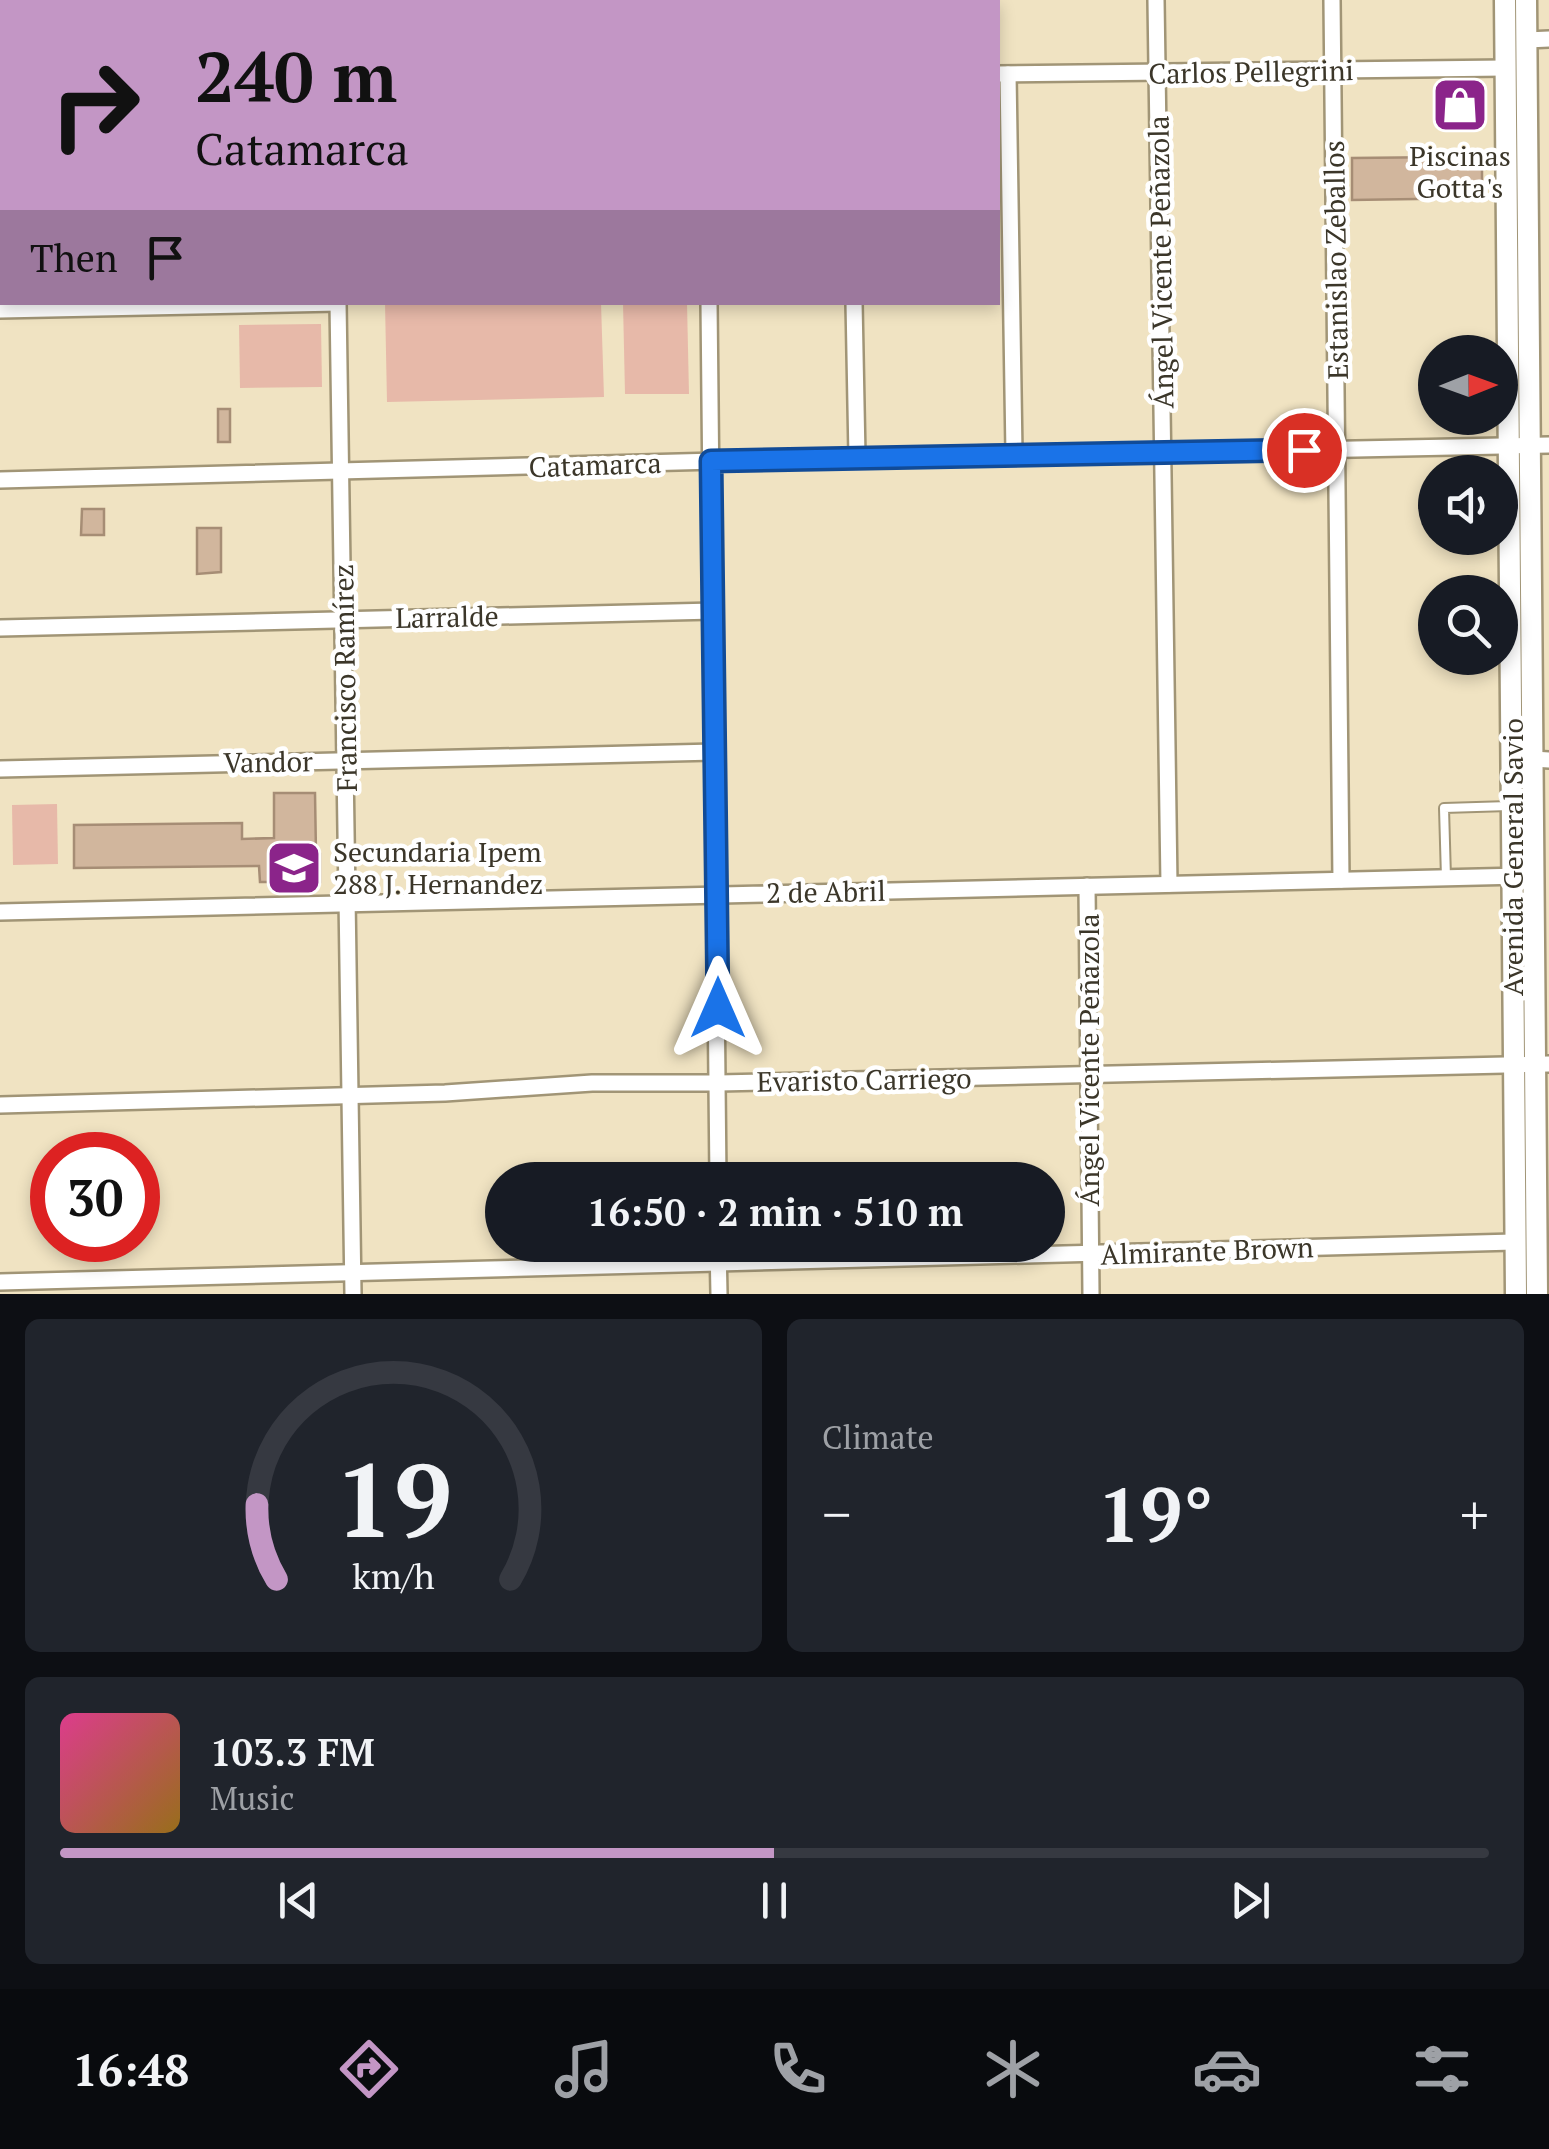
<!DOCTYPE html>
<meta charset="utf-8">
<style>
body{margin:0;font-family:"PT Serif",serif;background:#20242c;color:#f1f3f6;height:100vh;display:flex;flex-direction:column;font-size:38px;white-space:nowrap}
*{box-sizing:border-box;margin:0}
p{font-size:32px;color:#9ea1a6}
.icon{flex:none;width:55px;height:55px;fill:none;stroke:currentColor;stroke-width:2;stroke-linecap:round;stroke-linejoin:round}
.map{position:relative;height:1294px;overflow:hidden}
.panel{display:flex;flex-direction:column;gap:25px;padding:25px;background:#0d0f14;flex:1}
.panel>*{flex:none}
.guide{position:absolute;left:0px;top:0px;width:1000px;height:305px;box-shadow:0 5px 15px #0003;background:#c396c5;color:#111;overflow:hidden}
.needle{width:65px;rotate:89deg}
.buttons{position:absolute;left:1418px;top:335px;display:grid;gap:20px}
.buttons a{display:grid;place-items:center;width:100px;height:100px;border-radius:50%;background:#171b24;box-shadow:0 5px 15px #0003;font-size:50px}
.speed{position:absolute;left:30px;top:1132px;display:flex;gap:20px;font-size:50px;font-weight:700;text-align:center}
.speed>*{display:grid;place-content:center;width:130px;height:130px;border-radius:50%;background:#171b24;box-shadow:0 5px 15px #0003;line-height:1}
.speed .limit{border:15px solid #d22;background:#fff;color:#111}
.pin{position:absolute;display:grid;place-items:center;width:85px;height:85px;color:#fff;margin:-42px;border:5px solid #fff;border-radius:50%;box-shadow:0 2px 10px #0007}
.me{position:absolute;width:110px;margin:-55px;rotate:0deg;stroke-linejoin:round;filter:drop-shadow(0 0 8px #0008)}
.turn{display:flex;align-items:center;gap:35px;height:210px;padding:0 30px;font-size:45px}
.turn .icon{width:130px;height:130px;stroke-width:2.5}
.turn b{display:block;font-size:70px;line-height:85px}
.then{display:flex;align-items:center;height:95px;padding:0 30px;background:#0003;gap:20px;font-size:38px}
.big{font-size:75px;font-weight:700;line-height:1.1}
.panel .widget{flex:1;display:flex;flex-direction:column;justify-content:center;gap:15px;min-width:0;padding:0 35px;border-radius:15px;background:#20242c}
.panel .dial{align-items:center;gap:0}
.dial svg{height:260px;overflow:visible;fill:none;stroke:#363941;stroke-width:7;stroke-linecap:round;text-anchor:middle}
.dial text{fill:#f1f3f6;stroke:none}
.song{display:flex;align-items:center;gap:30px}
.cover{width:120px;height:120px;border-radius:15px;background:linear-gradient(135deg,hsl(330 70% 55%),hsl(40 70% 35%))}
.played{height:10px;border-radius:5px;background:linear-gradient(90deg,#c396c5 50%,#363941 50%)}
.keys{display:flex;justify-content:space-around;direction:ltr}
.heat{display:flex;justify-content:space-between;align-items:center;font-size:55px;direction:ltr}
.panel .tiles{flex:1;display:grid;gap:25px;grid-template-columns:1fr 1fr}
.widget:last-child{grid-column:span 2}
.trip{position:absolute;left:485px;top:1162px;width:580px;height:100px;border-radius:50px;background:#171b24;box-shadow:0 5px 15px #0003;font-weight:700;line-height:100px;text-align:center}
.tab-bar{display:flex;height:160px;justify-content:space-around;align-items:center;background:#090b0e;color:#9ea1a6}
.tab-bar .icon{width:70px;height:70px}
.tab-bar .on{color:#c396c5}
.tab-bar b{font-size:45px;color:#f1f3f6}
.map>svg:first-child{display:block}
.green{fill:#e7b9a9}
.building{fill:#d1b69d;stroke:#a68d75;stroke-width:2.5}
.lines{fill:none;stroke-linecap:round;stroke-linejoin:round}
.service-casing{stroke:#a19576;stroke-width:12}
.minor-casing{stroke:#a19576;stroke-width:20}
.secondary-casing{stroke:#a19576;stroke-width:25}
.service{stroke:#fff;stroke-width:8}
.minor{stroke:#fff;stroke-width:15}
.secondary{stroke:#fff;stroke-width:20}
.route-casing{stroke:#114b97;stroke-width:25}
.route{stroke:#1a73e8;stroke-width:18}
.labels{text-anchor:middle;stroke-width:9;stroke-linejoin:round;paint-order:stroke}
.street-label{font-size:28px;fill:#3b3629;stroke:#fff}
.poi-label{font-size:28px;fill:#3b3629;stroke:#fff}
</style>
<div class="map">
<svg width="1549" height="1294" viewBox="0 0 1549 1294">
<rect width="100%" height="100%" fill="#f0e3c2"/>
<g class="green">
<path d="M385,303H601L604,397L387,402Z"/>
<path d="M623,303H687L689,394H625Z"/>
<path d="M321,324L322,387L240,388L239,325Z"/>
<path d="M57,804L58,864L13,865L12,805Z"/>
</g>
<g class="building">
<path d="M1449,157V162H1482V198L1352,200V158Z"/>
<rect x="218" y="409" width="12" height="33"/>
<path d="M82,509H104V535H81Z"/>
<path d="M197,528H221V572L197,574Z"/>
<path d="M274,793H315L316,854H320V882H260L259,866L74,868V825L242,823V839L274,838Z"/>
</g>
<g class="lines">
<g class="service-casing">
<path id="service" d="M1446,878L1444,808L1509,806"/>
</g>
<g class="minor-casing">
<g id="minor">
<path d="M333,0L334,2"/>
<path d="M1156,0L1169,884"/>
<path d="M1332,0L1341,880"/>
<path d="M707,2V0"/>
<path d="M1527,40L1549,39"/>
<path d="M998,74L1505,68"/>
<path d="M1008,74L1014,453"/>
<path d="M338,302L353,1294"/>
<path d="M709,302L718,1180"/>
<path d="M854,302L857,457"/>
<path d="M0,310L338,303"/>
<path d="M0,480L1014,453H1164L1549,445"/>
<path d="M0,628L714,611"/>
<path d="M1533,759L1549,760"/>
<path d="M0,769L715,752"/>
<path d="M1087,886L1091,1294"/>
<path d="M0,912L1521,876"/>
<path d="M0,1105L445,1093L592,1083H719L1549,1064"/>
<path d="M718,1245L719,1294"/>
<path d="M0,1282L1514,1242"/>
</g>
</g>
<g class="secondary-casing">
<g id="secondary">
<path d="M1505,0L1516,1294"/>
<path d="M1526,0L1537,1294"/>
</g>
</g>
<use href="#service" class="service"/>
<use href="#minor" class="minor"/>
<use href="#secondary" class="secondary"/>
</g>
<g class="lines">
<g class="route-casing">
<path id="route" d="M718,1008L711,461L1304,450"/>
</g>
<use href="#route" class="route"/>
</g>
<defs>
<g id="shop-square" transform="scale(2.875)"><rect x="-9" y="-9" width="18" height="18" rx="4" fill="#8b248a" stroke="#fff"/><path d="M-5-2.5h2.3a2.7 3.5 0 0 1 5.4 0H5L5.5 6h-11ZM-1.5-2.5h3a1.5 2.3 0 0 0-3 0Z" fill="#fff"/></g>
<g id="school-square" transform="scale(2.875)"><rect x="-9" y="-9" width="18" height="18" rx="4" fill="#8b248a" stroke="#fff"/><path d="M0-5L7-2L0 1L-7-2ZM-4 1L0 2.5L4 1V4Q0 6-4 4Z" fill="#fff"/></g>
</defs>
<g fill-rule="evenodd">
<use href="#shop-square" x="1460" y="105"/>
<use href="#school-square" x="294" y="868"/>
</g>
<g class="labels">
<g class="street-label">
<text transform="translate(1251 72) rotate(-1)" y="10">Carlos Pellegrini</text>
<text transform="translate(1336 260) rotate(-91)" y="10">Estanislao Zeballos</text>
<text transform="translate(1161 262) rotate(-91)" y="10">Ángel Vicente Peñazola</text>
<text transform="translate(595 465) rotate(-2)" y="10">Catamarca</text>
<text transform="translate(447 617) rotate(-1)" y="10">Larralde</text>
<text transform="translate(345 678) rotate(-91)" y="10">Francisco Ramírez</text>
<text transform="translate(268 762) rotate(-1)" y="10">Vandor</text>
<text transform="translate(1513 857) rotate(-90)" y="10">Avenida General Savio</text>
<text transform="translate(826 892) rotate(-1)" y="10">2 de Abril</text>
<text transform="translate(1089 1060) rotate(-90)" y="10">Ángel Vicente Peñazola</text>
<text transform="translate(864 1080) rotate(-1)" y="10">Evaristo Carriego</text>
<text transform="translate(1207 1251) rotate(-2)" y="10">Almirante Brown</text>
</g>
<g class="poi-label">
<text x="1460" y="166">Piscinas<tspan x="1460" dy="32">Gotta's</tspan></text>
<text x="333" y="862" text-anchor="start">Secundaria Ipem<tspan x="333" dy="32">288 J. Hernandez</tspan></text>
</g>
</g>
</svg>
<div class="buttons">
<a><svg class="needle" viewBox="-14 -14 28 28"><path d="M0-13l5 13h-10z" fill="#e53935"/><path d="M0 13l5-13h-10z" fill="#9ea1a6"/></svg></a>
<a><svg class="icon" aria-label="sound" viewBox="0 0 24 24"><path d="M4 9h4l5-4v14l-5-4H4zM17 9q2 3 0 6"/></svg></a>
<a><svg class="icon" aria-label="search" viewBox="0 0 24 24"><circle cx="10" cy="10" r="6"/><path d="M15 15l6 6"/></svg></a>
</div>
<div class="speed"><div class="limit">30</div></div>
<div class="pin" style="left:1304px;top:450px;background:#d93025"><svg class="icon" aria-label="arrive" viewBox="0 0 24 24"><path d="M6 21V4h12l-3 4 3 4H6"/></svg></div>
<svg class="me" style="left:718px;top:1008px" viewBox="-20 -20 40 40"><path d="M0-17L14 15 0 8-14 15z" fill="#1a73e8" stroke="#fff" stroke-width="4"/></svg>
<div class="trip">16:50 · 2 min · 510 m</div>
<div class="guide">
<div class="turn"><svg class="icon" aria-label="right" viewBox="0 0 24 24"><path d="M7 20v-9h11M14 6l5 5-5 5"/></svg><div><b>240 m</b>Catamarca</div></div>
<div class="then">Then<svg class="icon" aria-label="arrive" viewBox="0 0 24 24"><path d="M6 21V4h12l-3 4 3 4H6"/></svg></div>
</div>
</div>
<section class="panel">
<div class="tiles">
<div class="widget dial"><svg viewBox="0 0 100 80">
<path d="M14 69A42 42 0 1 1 86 69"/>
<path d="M14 69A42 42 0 0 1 8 46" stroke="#c396c5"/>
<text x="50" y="56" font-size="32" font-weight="700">19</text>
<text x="50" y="72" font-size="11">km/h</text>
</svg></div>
<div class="widget"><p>Climate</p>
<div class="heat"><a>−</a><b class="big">19°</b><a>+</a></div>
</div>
<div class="widget">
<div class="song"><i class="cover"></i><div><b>103.3 FM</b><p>Music</p></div></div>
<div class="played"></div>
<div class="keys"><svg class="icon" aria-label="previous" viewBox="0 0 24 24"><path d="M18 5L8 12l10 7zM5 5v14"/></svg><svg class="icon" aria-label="pause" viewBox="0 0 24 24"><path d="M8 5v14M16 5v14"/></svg><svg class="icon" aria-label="next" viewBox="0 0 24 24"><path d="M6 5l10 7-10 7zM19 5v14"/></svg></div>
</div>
</div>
</section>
<nav class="tab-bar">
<b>16:48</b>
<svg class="icon on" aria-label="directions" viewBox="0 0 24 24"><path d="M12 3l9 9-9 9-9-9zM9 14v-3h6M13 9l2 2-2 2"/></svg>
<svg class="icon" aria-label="music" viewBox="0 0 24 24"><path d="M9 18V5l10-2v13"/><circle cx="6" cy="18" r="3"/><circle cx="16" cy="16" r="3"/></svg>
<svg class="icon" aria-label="phone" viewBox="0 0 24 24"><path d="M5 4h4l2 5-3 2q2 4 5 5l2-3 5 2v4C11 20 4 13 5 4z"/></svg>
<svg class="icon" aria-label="climate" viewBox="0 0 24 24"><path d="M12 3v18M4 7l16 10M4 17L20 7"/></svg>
<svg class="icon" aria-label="car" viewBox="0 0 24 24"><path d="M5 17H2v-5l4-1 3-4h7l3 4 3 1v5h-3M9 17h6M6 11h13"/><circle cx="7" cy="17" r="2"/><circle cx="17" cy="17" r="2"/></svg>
<svg class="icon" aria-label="filters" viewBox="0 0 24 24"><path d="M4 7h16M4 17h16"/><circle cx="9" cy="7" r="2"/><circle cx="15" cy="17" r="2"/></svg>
</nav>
